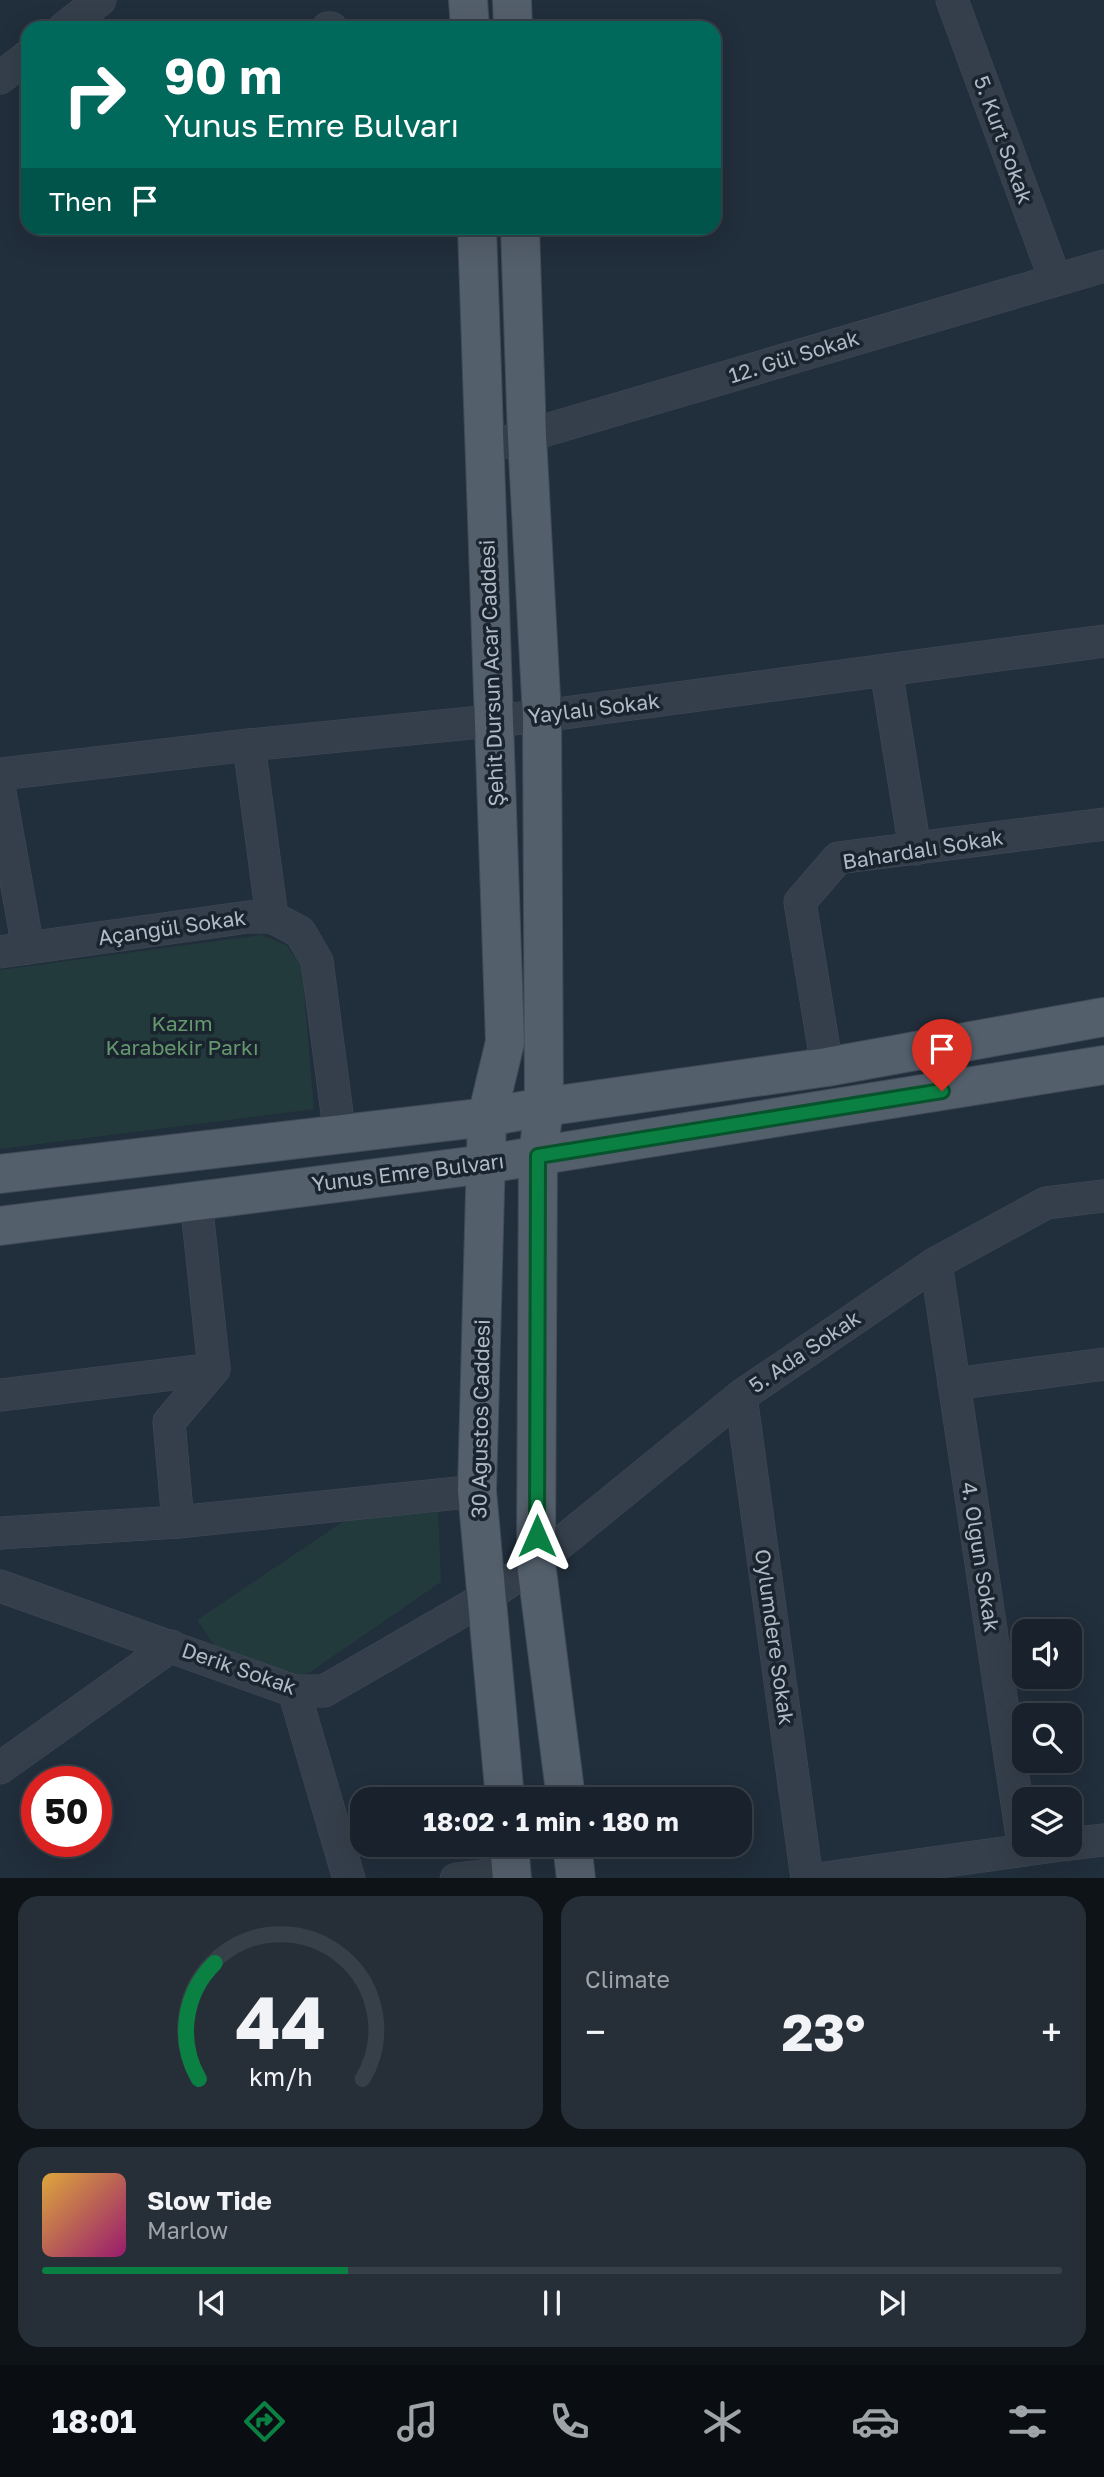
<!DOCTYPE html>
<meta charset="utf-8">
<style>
body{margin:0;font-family:"Golos Text",sans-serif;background:#262f38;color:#f1f3f6;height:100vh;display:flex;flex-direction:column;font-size:26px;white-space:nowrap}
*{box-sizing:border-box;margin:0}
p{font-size:23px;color:#9fa4a9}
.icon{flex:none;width:38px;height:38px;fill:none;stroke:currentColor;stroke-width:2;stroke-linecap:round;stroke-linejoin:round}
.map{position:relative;height:1878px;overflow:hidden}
.drawer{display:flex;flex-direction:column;gap:18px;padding:18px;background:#0e1318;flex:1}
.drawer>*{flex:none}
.hud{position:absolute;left:21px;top:21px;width:700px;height:214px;border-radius:21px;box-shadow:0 7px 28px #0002,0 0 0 2px #373f48;background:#00695c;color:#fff;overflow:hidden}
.buttons{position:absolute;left:1012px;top:1619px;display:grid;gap:14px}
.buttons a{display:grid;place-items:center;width:70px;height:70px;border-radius:14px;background:#19222c;box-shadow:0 7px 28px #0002,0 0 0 2px #373f48;font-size:35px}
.speed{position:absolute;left:21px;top:1766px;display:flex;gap:14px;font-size:35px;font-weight:700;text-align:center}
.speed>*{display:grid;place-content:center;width:91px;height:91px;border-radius:50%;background:#19222c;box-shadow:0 7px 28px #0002,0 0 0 2px #373f48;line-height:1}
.speed .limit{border:10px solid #d22;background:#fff;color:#111}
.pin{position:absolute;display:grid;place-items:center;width:60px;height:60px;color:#fff;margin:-72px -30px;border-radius:50% 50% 50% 0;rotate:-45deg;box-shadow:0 0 7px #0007}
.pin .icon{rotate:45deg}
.me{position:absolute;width:77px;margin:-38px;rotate:0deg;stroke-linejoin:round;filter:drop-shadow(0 0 5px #0008)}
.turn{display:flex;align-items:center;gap:24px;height:147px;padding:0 28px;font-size:32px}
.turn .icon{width:91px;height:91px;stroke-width:2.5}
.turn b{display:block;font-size:49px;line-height:60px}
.then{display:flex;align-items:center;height:66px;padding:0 28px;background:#0003;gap:14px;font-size:26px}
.big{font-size:52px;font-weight:700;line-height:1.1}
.drawer .tile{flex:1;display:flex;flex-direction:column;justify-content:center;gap:10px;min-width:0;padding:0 24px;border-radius:21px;background:#262f38}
.drawer .dial{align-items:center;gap:0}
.dial svg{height:182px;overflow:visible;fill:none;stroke:#373f48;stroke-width:7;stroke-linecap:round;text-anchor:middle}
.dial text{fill:#f1f3f6;stroke:none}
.song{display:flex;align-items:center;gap:21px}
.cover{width:84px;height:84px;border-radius:10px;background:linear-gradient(135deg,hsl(40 70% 55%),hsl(320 70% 35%))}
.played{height:7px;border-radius:4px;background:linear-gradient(90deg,#0b8043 30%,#373f48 30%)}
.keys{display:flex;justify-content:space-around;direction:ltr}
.heat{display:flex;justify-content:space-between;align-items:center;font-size:38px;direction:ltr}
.drawer .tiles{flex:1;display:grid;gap:18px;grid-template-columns:1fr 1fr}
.tile:last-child{grid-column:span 2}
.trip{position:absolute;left:350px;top:1787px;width:402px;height:70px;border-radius:21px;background:#19222c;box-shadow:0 7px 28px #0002,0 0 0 2px #373f48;font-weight:700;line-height:70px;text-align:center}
.tabs{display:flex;height:112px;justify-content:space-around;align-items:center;background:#0a0e12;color:#9fa4a9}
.tabs .icon{width:49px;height:49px}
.tabs .on{color:#0b8043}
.tabs b{font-size:32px;color:#f1f3f6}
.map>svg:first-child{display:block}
.green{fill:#233a3c}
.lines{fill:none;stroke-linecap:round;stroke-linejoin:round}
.minor-casing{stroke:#414b57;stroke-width:33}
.major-casing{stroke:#414b57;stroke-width:40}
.minor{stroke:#353f4b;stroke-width:32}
.major{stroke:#535f6b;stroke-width:38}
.route-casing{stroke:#07532c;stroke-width:18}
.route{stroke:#0b8043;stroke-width:12}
.labels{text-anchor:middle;stroke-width:7;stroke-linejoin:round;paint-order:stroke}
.street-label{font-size:21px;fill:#b0bac7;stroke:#1a242f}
.park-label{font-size:21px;fill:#66986e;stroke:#1a242f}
</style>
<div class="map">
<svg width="1104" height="1879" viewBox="0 0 1104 1879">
<rect width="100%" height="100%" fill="#212e3b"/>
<g class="green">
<path d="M261,935L287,945L302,968L314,1109L0,1149V970Z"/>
<path d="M438,1512L441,1582L309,1673L282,1677L218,1651L197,1620L344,1521Z"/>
</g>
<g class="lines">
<g class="minor-casing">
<g id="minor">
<path d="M952,0L1055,279"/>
<path d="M64,28L100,0"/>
<path d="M328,28H331"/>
<path d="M0,78L28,56"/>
<path d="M485,448L1104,266"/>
<path d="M886,670L915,849"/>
<path d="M249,745L272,917"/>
<path d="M0,774L249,745L542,716L1104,641"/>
<path d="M0,792L28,948"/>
<path d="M0,952L248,917H272L300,932L317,961L340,1136"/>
<path d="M827,1067L800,902L838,858L1104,824"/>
<path d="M936,1263L1024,1850"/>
<path d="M954,1384L1104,1364"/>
<path d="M0,1395L214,1369"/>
<path d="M741,1396L807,1879"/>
<path d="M178,1522L169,1422L214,1369L196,1201"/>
<path d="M0,1533L178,1522L477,1491"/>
<path d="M0,1586L294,1691H324L485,1598L536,1563L741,1396L936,1263L1046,1203L1104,1196"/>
<path d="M294,1691L349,1879"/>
<path d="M0,1768L171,1646"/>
<path d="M1069,1844L1104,1840"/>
<path d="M456,1879L512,1872"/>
<path d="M818,1879L1068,1844"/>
</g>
</g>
<g class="major-casing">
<g id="major">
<path d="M468,0L470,28"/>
<path d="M512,0L513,28"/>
<path d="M477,228L505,1042L487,1117L477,1491L505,1799"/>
<path d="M520,228L527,437L542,716L544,1107L538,1156L536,1563L566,1799"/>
<path d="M0,1174L487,1117L544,1107L827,1067L1104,1017"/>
<path d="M0,1226L486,1164L1104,1065"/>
<path d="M509,1844L512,1879"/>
<path d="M572,1844L576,1879"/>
</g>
</g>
<use href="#minor" class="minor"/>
<use href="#major" class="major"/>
</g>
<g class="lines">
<g class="route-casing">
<path id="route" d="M537,1536L538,1156L942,1091"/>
</g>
<use href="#route" class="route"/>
</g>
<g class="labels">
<g class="street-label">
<text transform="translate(1003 140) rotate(70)" y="7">5. Kurt Sokak</text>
<text transform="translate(794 357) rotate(-17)" y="7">12. Gül Sokak</text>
<text transform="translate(492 673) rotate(-92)" y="7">Şehit Dursun Acar Caddesi</text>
<text transform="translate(594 709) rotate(-7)" y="7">Yaylalı Sokak</text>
<text transform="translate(923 850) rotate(-9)" y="7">Bahardalı Sokak</text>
<text transform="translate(172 928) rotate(-8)" y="7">Açangül Sokak</text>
<text transform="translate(408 1173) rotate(-7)" y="7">Yunus Emre Bulvarı</text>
<text transform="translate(805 1352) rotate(-34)" y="7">5. Ada Sokak</text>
<text transform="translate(481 1419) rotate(-89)" y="7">30 Ağustos Caddesi</text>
<text transform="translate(980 1557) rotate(81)" y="7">4. Olgun Sokak</text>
<text transform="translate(774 1637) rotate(82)" y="7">Oylumdere Sokak</text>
<text transform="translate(239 1669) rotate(19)" y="7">Derik Sokak</text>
</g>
<g class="park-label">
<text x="182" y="1031">Kazım<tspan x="182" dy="24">Karabekir Parkı</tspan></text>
</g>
</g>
</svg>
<div class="buttons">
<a><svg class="icon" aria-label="sound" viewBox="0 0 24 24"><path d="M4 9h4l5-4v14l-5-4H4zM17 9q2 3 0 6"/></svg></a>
<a><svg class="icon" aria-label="search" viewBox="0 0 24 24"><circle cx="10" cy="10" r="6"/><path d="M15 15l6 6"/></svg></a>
<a><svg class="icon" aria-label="layers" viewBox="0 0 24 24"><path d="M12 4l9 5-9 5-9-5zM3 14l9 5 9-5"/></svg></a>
</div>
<div class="speed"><div class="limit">50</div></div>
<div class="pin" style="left:942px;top:1091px;background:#d93025"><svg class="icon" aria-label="arrive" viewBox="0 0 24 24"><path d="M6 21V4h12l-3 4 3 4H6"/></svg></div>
<svg class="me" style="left:537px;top:1536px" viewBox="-20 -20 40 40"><path d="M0-17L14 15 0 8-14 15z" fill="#0b8043" stroke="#fff" stroke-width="4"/></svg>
<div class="trip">18:02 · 1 min · 180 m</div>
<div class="hud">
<div class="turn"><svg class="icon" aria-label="right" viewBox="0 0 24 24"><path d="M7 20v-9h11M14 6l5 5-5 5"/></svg><div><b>90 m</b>Yunus Emre Bulvarı</div></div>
<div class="then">Then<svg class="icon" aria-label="arrive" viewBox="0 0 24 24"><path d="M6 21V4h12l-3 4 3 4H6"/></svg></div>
</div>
</div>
<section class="drawer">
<div class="tiles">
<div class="tile dial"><svg viewBox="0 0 100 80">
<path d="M14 69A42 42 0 1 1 86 69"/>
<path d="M14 69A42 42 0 0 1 21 18" stroke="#0b8043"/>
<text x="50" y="56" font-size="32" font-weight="700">44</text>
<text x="50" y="72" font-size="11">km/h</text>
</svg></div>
<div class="tile"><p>Climate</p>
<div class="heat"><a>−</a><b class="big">23°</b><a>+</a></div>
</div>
<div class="tile">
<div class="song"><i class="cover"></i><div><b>Slow Tide</b><p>Marlow</p></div></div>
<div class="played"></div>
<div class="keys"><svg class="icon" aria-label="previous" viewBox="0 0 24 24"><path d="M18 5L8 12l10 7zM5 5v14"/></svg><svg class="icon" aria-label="pause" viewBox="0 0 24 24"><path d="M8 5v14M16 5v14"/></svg><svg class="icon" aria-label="next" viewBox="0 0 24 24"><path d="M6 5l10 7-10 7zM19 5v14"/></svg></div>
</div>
</div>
</section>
<nav class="tabs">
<b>18:01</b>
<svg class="icon on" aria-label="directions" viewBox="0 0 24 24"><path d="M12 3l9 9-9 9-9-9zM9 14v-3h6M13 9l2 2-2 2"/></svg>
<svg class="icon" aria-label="music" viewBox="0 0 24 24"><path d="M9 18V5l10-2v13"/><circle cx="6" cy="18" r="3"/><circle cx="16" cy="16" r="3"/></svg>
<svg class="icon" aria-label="phone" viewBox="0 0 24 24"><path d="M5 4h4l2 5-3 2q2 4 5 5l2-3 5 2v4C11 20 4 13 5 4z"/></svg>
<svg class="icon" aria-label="climate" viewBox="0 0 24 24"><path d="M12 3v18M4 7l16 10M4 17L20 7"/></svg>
<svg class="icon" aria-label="car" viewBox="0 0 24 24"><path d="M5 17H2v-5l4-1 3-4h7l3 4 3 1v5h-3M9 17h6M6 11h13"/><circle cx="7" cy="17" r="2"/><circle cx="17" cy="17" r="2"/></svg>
<svg class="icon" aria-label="filters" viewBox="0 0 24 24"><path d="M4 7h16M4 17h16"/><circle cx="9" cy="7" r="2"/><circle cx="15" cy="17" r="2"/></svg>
</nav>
